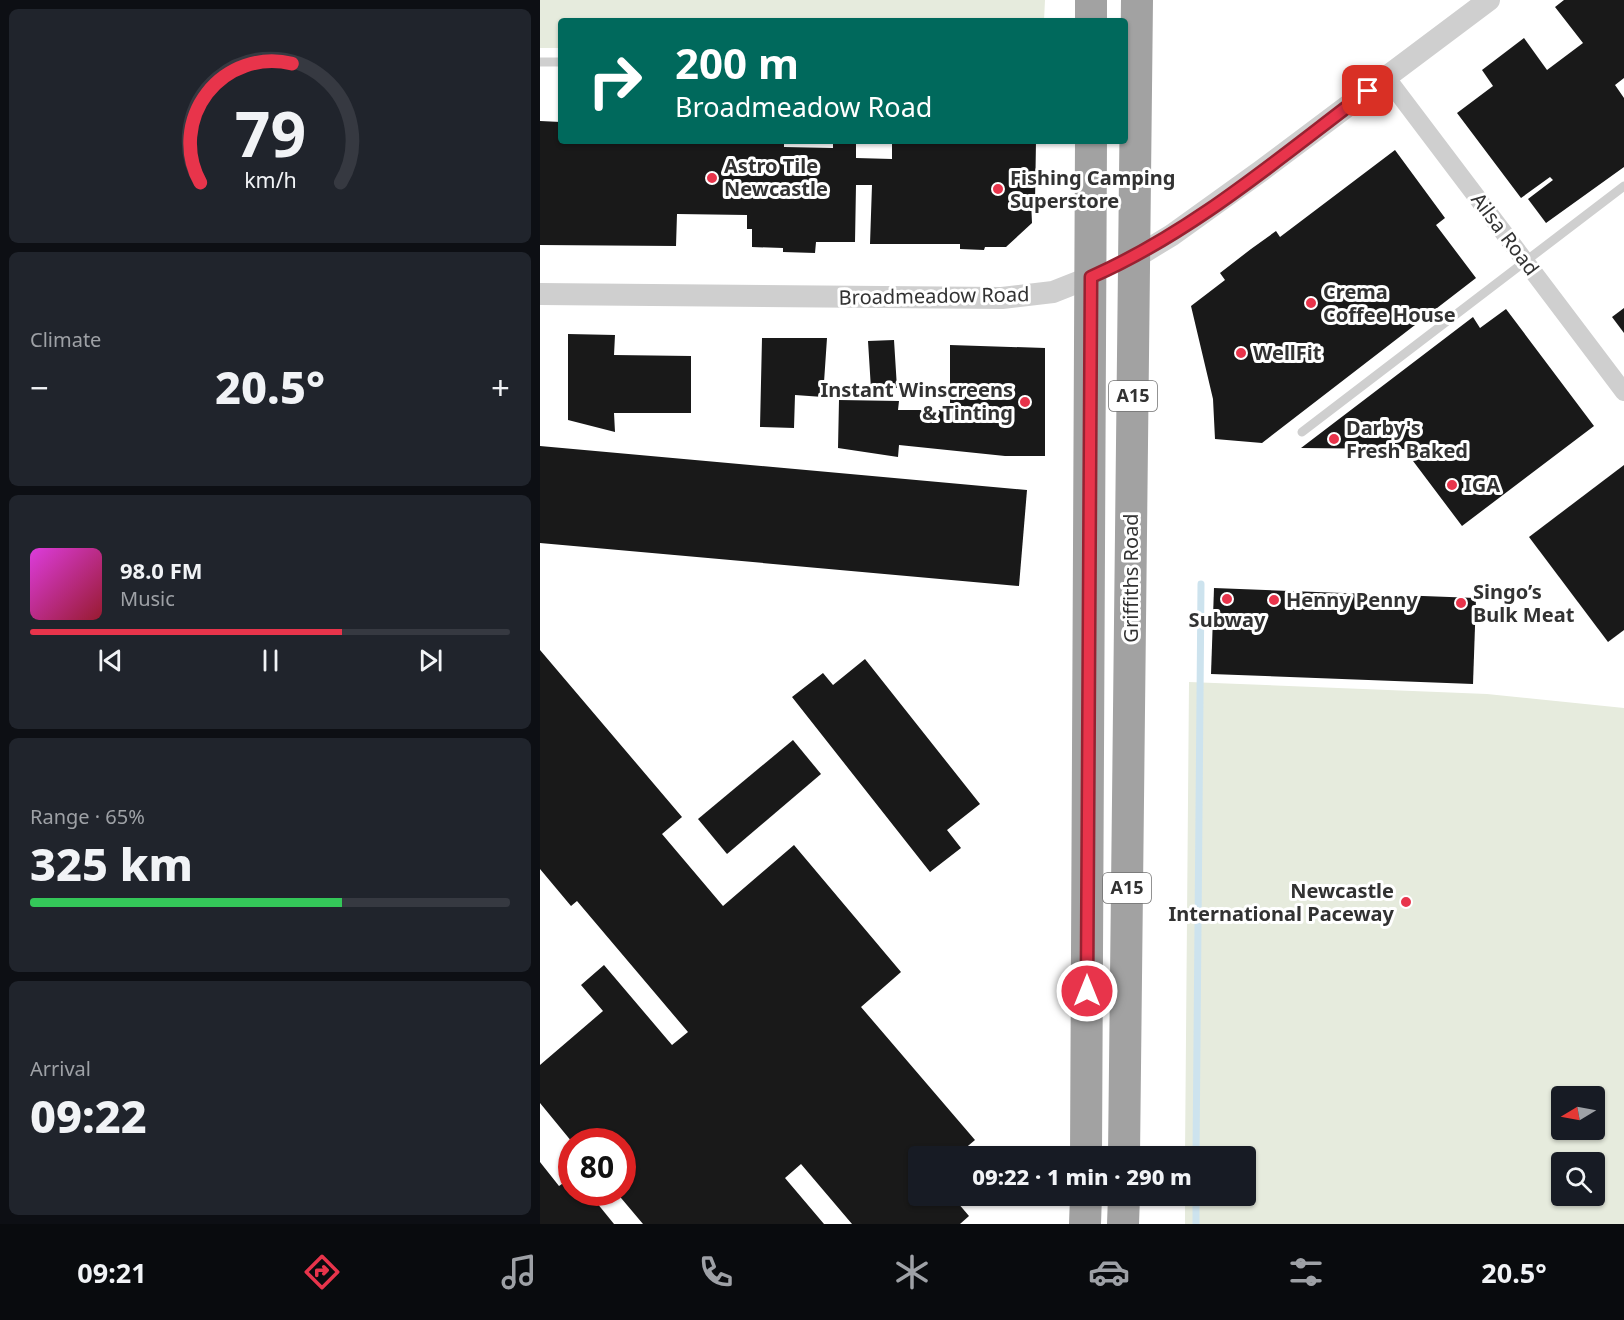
<!DOCTYPE html>
<meta charset="utf-8">
<style>
body{margin:0;font-family:"Noto Sans",sans-serif;background:#20242c;color:#f1f3f6;height:100vh;display:flex;flex-direction:column;font-size:22px;white-space:nowrap}
*{box-sizing:border-box;margin:0}
p{font-size:20px;color:#9ea1a6}
.icon{flex:none;width:33px;height:33px;fill:none;stroke:currentColor;stroke-width:2;stroke-linecap:round;stroke-linejoin:round}
.map{position:relative;flex:1;overflow:hidden}
.drawer{display:flex;flex-direction:column;gap:9px;padding:9px;background:#0d0f14;width:540px}
.drawer>*{flex:none}
.banner{position:absolute;left:18px;top:18px;width:570px;height:126px;border-radius:6px;box-shadow:0 2px 4px #0004;background:#00695c;color:#fff;overflow:hidden}
.needle{width:39px;rotate:260deg}
.controls{position:absolute;left:1011px;top:1086px;display:grid;gap:12px}
.controls a{display:grid;place-items:center;width:54px;height:54px;border-radius:6px;background:#171b24;box-shadow:0 2px 4px #0004;font-size:30px}
.speed{position:absolute;left:18px;top:1128px;display:flex;gap:12px;font-size:30px;font-weight:700;text-align:center}
.speed>*{display:grid;place-content:center;width:78px;height:78px;border-radius:50%;background:#171b24;box-shadow:0 2px 4px #0004;line-height:1}
.speed .limit{border:9px solid #d22;background:#fff;color:#111}
.pin{position:absolute;display:grid;place-items:center;width:51px;height:51px;color:#fff;margin:-26px;border-radius:12px;box-shadow:0 3px 9px #0006}
.me{position:absolute;width:66px;margin:-33px;rotate:0deg;stroke-linejoin:round;filter:drop-shadow(0 0 4px #0008)}
.turn{display:flex;align-items:center;gap:21px;height:126px;padding:0 18px;font-size:27px}
.turn .icon{width:78px;height:78px;stroke-width:2.5}
.turn b{display:block;font-size:42px;line-height:51px}
.big{font-size:45px;font-weight:800;line-height:1.1}
.drawer .tile{flex:1;display:flex;flex-direction:column;justify-content:center;gap:9px;min-width:0;padding:0 21px;border-radius:9px;background:#20242c}
.drawer .dial{align-items:center;gap:0}
.dial svg{height:156px;overflow:visible;fill:none;stroke:#363941;stroke-width:7;stroke-linecap:round;text-anchor:middle}
.dial text{fill:#f1f3f6;stroke:none}
.song{display:flex;align-items:center;gap:18px}
.cover{width:72px;height:72px;border-radius:9px;background:linear-gradient(135deg,hsl(300 70% 55%),hsl(350 70% 35%))}
.played{height:6px;border-radius:3px;background:linear-gradient(90deg,#e8344b 65%,#363941 65%)}
.keys{display:flex;justify-content:space-around;direction:ltr}
.heat{display:flex;justify-content:space-between;align-items:center;font-size:33px;direction:ltr}
.charge{height:9px;border-radius:4px;background:linear-gradient(90deg,#34c759 65%,#363941 0)}
.trip{position:absolute;left:368px;top:1146px;width:348px;height:60px;border-radius:6px;background:#171b24;box-shadow:0 2px 4px #0004;font-weight:800;line-height:60px;text-align:center}
.menu{display:flex;height:96px;justify-content:space-around;align-items:center;background:#090b0e;color:#9ea1a6}
.menu .icon{width:42px;height:42px}
.menu .selected{color:#e8344b}
.menu b{font-size:27px;color:#f1f3f6}
main{display:flex;flex:1;min-height:0}
.map>svg:first-child{display:block}
.green{fill:#e6ebdd;fill-rule:evenodd}
.lines{fill:none;stroke-linecap:round;stroke-linejoin:round}
.stream{stroke:#cde3ee;stroke-width:7}
.building{fill:#191919}
.service{stroke:#cfcfcf;stroke-width:9}
.minor{stroke:#cfcfcf;stroke-width:18}
.tertiary{stroke:#cfcfcf;stroke-width:22}
.trunk{stroke:#a2a2a2;stroke-width:32}
.route-casing{stroke:#972231;stroke-width:15}
.route{stroke:#e8344b;stroke-width:10}
.poi-dot{fill:#e8344b;stroke:#fff;stroke-width:2}
.labels{text-anchor:middle;stroke-width:6;stroke-linejoin:round;paint-order:stroke}
.shield{fill:#fff;stroke:#707070;stroke-width:1.5}
.shield-label{font-size:18px;font-weight:bold;fill:#323232}
.poi-label{font-size:20px;font-weight:bold;fill:#323232;stroke:#fff;text-anchor:start}
.street-label{font-size:20px;fill:#323232;stroke:#fff}
</style>
<main>
<section class="drawer">
<div class="tile dial"><svg viewBox="0 0 100 80">
<path d="M14 69A42 42 0 1 1 86 69"/>
<path d="M14 69A42 42 0 0 1 61 8" stroke="#e8344b"/>
<text x="50" y="56" font-size="32" font-weight="700">79</text>
<text x="50" y="72" font-size="11">km/h</text>
</svg></div>
<div class="tile"><p>Climate</p>
<div class="heat"><a>−</a><b class="big">20.5°</b><a>+</a></div>
</div>
<div class="tile">
<div class="song"><i class="cover"></i><div><b>98.0 FM</b><p>Music</p></div></div>
<div class="played"></div>
<div class="keys"><svg class="icon" aria-label="previous" viewBox="0 0 24 24"><path d="M18 5L8 12l10 7zM5 5v14"/></svg><svg class="icon" aria-label="pause" viewBox="0 0 24 24"><path d="M8 5v14M16 5v14"/></svg><svg class="icon" aria-label="next" viewBox="0 0 24 24"><path d="M6 5l10 7-10 7zM19 5v14"/></svg></div>
</div>
<div class="tile"><p>Range · 65%</p><b class="big">325 km</b><div class="charge"></div></div>
<div class="tile"><p>Arrival</p><b class="big">09:22</b></div>
</section>
<div class="map">
<svg width="1084" height="1224" viewBox="0 0 1084 1224">
<rect width="100%" height="100%" fill="#fff"/>
<g class="green">
<path d="M0,0H505L504,21H21V48H0Z"/>
<path d="M649,682L947,694L1084,708V1224H645V1196H705V1156H645ZM1022,1096H1054V1130H1022ZM1022,1162H1054V1196H1022Z"/>
</g>
<g class="lines">
<g class="stream">
<path d="M656,1156L661,584"/>
<path d="M656,1224V1196"/>
</g>
</g>
<g class="building">
<path d="M1024,0H1084V78L1075,85L1084,98V167L1006,223L988,199L1013,180L1010,177L981,198L917,113L953,86L942,70L984,38L1007,70L1043,43L1015,7Z"/>
<path d="M0,121L21,122V141H244V147L293,148V141H316V158L352,159V141H496L495,202L491,201L492,223L466,247H445L444,250L420,249V244H330L332,185H316L315,242H276L275,253L243,252V248L212,247V229H207V215L137,214L136,246L0,245Z"/>
<path d="M855,150L905,218L896,225L936,278L722,443L675,439L673,399L651,306L685,280L680,273L711,249L736,231L740,237Z"/>
<path d="M1084,308V333L1072,317Z"/>
<path d="M966,309L1054,426L922,526L864,449L761,448L933,317L940,328Z"/>
<path d="M28,334L75,335L74,355L151,356V413H74L75,432L28,420Z"/>
<path d="M222,338H287L283,397L255,395L254,428L220,427Z"/>
<path d="M354,340L357,388L331,389L328,341Z"/>
<path d="M410,345L505,348V456H465L359,445L358,457L298,448L299,400L359,401L358,410H410Z"/>
<path d="M0,446L487,490L479,586L0,543Z"/>
<path d="M1084,465V630L1068,642L989,537Z"/>
<path d="M674,588L936,598L933,684L671,674Z"/>
<path d="M0,650L142,817L122,834L183,906L254,845L361,972L321,1007L435,1140L416,1156H378V1196H412L429,1216L420,1224H312L261,1164L245,1178L284,1224H103L76,1192H82V1142H32L0,1103V1065L63,1011L41,985L64,965L132,1045L148,1032L37,901L31,906L0,869Z"/>
<path d="M325,659L440,804L407,830L421,848L390,872L252,697L283,673L293,685Z"/>
<path d="M253,740L281,774L187,854L158,819Z"/>
<path d="M0,1162L19,1186L32,1177V1192H48L74,1224H0Z"/>
</g>
<g class="lines">
<g class="service">
<path d="M0,62H21"/>
<path d="M762,432L1084,186"/>
</g>
<path class="minor" d="M846,77L1084,392"/>
<g class="tertiary">
<path d="M596,257L632,235L721,171L949,0"/>
<path d="M0,294L462,298L513,292L551,277"/>
</g>
<g class="trunk">
<path d="M551,21V0"/>
<path d="M546,1156L551,141"/>
<path d="M584,1156L597,0"/>
<path d="M545,1224L546,1196"/>
<path d="M583,1224L584,1196"/>
</g>
</g>
<g class="lines">
<g class="route-casing">
<path id="route" d="M547,991L551,277C653,232 740,157 828,91"/>
</g>
<use href="#route" class="route"/>
</g>
<g class="poi-dot">
<circle cx="172" cy="178" r="6"/>
<circle cx="458" cy="189" r="6"/>
<circle cx="771" cy="303" r="6"/>
<circle cx="701" cy="353" r="6"/>
<circle cx="485" cy="402" r="6"/>
<circle cx="794" cy="439" r="6"/>
<circle cx="912" cy="485" r="6"/>
<circle cx="687" cy="599" r="6"/>
<circle cx="734" cy="600" r="6"/>
<circle cx="921" cy="603" r="6"/>
<circle cx="866" cy="902" r="6"/>
</g>
<g class="labels">
<g class="shield">
<rect x="569" y="381" width="48" height="30" rx="4.5"/>
<rect x="563" y="873" width="48" height="30" rx="4.5"/>
</g>
<g class="shield-label">
<text x="593" y="402">A15</text>
<text x="587" y="894">A15</text>
</g>
<g class="poi-label">
<text x="184" y="173">Astro Tile<tspan x="184" dy="23">Newcastle</tspan></text>
<text x="470" y="185">Fishing Camping<tspan x="470" dy="23">Superstore</tspan></text>
<text x="783" y="299">Crema<tspan x="783" dy="23">Coffee House</tspan></text>
<text x="713" y="360">WellFit</text>
<text x="473" y="397" text-anchor="end">Instant Winscreens<tspan x="473" dy="23">&amp; Tinting</tspan></text>
<text x="806" y="435">Darby's<tspan x="806" dy="23">Fresh Baked</tspan></text>
<text x="924" y="492">IGA</text>
<text x="933" y="599">Singo’s<tspan x="933" dy="23">Bulk Meat</tspan></text>
<text x="746" y="607">Henny Penny</text>
<text x="687" y="627" text-anchor="middle">Subway</text>
<text x="854" y="898" text-anchor="end">Newcastle<tspan x="854" dy="23">International Paceway</tspan></text>
</g>
<g class="street-label">
<text transform="translate(965 234) rotate(53)" y="7">Ailsa Road</text>
<text transform="translate(394 296) rotate(-1)" y="7">Broadmeadow Road</text>
<text transform="translate(591 578) rotate(-90)" y="7">Griffiths Road</text>
</g>
</g>
</svg>
<div class="controls">
<a><svg class="needle" viewBox="-14 -14 28 28"><path d="M0-13l5 13h-10z" fill="#e53935"/><path d="M0 13l5-13h-10z" fill="#9ea1a6"/></svg></a>
<a><svg class="icon" aria-label="search" viewBox="0 0 24 24"><circle cx="10" cy="10" r="6"/><path d="M15 15l6 6"/></svg></a>
</div>
<div class="speed"><div class="limit">80</div></div>
<div class="pin" style="left:828px;top:91px;background:#d93025"><svg class="icon" aria-label="arrive" viewBox="0 0 24 24"><path d="M6 21V4h12l-3 4 3 4H6"/></svg></div>
<svg class="me" style="left:547px;top:991px" viewBox="-20 -20 40 40"><circle r="17" fill="#e8344b" stroke="#fff" stroke-width="3"/><path d="M0-11L8 9 0 5-8 9z" fill="#fff"/></svg>
<div class="trip">09:22 · 1 min · 290 m</div>
<div class="banner">
<div class="turn"><svg class="icon" aria-label="right" viewBox="0 0 24 24"><path d="M7 20v-9h11M14 6l5 5-5 5"/></svg><div><b>200 m</b>Broadmeadow Road</div></div>
</div>
</div>
</main>
<nav class="menu">
<b>09:21</b>
<svg class="icon selected" aria-label="directions" viewBox="0 0 24 24"><path d="M12 3l9 9-9 9-9-9zM9 14v-3h6M13 9l2 2-2 2"/></svg>
<svg class="icon" aria-label="music" viewBox="0 0 24 24"><path d="M9 18V5l10-2v13"/><circle cx="6" cy="18" r="3"/><circle cx="16" cy="16" r="3"/></svg>
<svg class="icon" aria-label="phone" viewBox="0 0 24 24"><path d="M5 4h4l2 5-3 2q2 4 5 5l2-3 5 2v4C11 20 4 13 5 4z"/></svg>
<svg class="icon" aria-label="climate" viewBox="0 0 24 24"><path d="M12 3v18M4 7l16 10M4 17L20 7"/></svg>
<svg class="icon" aria-label="car" viewBox="0 0 24 24"><path d="M5 17H2v-5l4-1 3-4h7l3 4 3 1v5h-3M9 17h6M6 11h13"/><circle cx="7" cy="17" r="2"/><circle cx="17" cy="17" r="2"/></svg>
<svg class="icon" aria-label="filters" viewBox="0 0 24 24"><path d="M4 7h16M4 17h16"/><circle cx="9" cy="7" r="2"/><circle cx="15" cy="17" r="2"/></svg>
<b>20.5°</b>
</nav>
